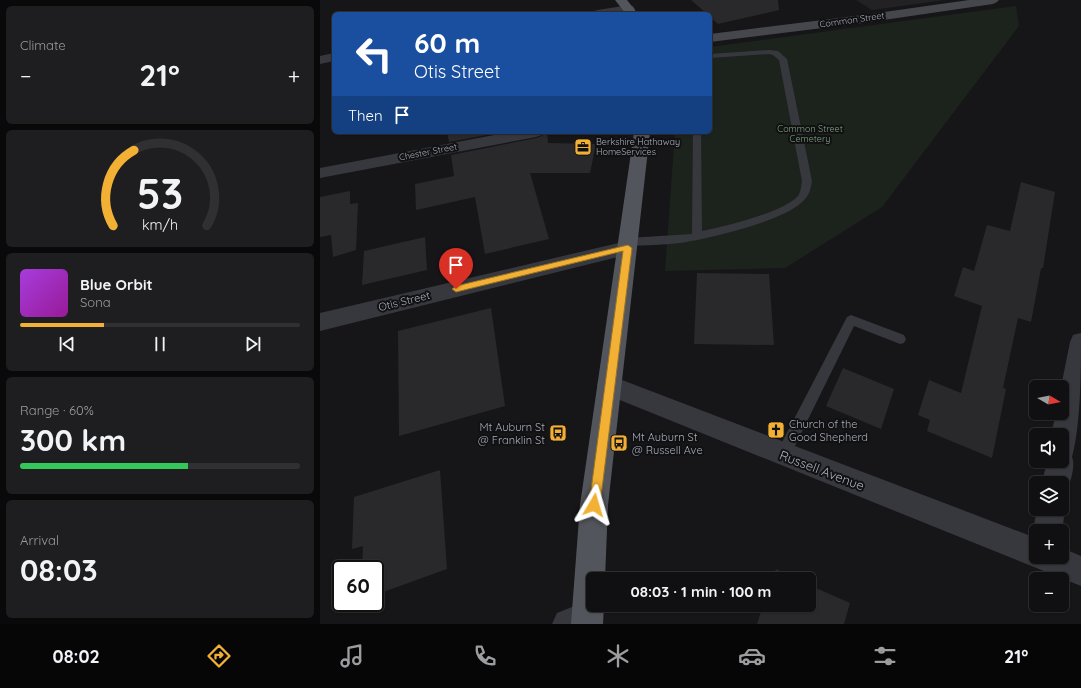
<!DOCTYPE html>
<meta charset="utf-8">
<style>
body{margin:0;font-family:Quicksand,sans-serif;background:#1e1e20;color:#f1f3f6;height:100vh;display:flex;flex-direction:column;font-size:15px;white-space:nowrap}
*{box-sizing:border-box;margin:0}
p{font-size:13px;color:#9c9d9f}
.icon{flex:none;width:22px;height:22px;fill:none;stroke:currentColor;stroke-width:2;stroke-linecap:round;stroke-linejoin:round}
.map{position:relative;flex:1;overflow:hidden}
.drawer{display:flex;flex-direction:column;gap:6px;padding:6px;background:#09090a;width:320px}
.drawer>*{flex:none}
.guide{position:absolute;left:12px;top:12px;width:380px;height:122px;border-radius:6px;box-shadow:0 1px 3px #0004,0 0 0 1px #303032;background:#1a4fa0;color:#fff;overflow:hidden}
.needle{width:26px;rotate:99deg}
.buttons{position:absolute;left:709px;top:380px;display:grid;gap:8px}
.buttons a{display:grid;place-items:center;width:40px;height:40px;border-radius:6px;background:#101012;box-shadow:0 1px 3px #0004,0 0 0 1px #303032;font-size:20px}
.speed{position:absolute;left:12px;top:560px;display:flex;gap:8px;font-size:20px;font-weight:700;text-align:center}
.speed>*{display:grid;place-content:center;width:52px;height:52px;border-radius:50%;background:#101012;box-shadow:0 1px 3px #0004,0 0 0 1px #303032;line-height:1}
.speed .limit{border:2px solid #111;border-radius:6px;background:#fff;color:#111}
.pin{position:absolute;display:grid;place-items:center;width:34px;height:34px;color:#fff;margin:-41px -17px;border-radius:50% 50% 50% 0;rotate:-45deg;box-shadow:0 0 4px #0007}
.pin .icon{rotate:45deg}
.me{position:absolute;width:44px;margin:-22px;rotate:7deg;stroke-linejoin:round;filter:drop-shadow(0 0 3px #0008)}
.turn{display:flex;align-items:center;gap:14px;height:84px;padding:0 16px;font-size:18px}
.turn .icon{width:52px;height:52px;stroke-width:2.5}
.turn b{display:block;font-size:28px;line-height:34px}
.then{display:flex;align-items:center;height:38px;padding:0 16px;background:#0003;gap:8px;font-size:15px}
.big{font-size:30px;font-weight:700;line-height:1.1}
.drawer .tile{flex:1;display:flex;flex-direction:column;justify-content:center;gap:6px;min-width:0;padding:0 14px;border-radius:6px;background:#1e1e20}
.drawer .dial{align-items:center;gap:0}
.dial svg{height:104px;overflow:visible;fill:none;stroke:#303032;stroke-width:7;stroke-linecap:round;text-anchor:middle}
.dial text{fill:#f1f3f6;stroke:none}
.song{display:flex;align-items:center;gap:12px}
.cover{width:48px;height:48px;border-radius:6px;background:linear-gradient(135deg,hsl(280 70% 55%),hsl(300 70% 35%))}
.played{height:4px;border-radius:2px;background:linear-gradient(90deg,#f2b134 30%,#303032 30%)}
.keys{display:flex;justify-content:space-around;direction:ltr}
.heat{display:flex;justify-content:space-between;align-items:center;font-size:22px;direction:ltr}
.charge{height:6px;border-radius:3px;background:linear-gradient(90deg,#34c759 60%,#303032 0)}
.trip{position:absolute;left:266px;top:572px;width:230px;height:40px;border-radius:6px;background:#101012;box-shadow:0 1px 3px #0004,0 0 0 1px #303032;font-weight:700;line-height:40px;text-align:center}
.tab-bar{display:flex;height:64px;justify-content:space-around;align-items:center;background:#060607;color:#9c9d9f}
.tab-bar .icon{width:28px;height:28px}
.tab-bar .active{color:#f2b134}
.tab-bar b{font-size:18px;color:#f1f3f6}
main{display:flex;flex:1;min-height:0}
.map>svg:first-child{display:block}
.built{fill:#222225}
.green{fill:#1c231d}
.building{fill:#29292c}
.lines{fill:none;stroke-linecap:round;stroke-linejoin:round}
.lane{fill:#37383d;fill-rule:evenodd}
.street{fill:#37383d;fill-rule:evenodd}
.secondary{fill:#45474d;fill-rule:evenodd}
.primary{fill:#53555c;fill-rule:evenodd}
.route{fill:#f2b134;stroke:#9d7322}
.labels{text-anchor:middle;stroke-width:4;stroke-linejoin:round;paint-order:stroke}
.far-street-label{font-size:9px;fill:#a8adb8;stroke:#111113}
.far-park-label{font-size:9px;fill:#7fa381;stroke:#111113}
.far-poi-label{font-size:9px;fill:#a8adb8;stroke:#111113;text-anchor:start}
.street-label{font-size:11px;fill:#a8adb8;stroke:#111113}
.poi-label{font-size:11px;fill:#a8adb8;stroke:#111113;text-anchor:start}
.near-street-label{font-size:13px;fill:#a8adb8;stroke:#111113}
</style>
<main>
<section class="drawer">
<div class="tile"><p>Climate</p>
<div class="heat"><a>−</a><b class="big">21°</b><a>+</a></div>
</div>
<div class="tile dial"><svg viewBox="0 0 100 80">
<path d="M14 69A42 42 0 1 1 86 69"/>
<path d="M14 69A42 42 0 0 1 30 11" stroke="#f2b134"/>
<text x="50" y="56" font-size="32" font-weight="700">53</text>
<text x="50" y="72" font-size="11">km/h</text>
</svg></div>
<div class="tile">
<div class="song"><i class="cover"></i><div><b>Blue Orbit</b><p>Sona</p></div></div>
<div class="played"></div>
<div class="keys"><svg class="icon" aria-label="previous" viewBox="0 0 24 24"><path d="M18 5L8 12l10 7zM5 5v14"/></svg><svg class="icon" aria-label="pause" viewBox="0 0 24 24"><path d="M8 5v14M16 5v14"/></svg><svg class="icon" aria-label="next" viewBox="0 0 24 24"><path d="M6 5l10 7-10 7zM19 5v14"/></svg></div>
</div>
<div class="tile"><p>Range · 60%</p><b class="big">300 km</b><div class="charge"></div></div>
<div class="tile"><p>Arrival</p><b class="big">08:03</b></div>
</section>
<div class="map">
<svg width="761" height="624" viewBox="0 0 761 624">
<rect width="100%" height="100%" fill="#161618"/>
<path class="built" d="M536,0H625L552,10Z"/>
<path class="green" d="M696,6L699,26L562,207L465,268L345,271L355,132H390V47Z"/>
<g class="building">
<path d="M371,0H458L459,10L398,24L390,17V14H387Z"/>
<path d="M127,132H182L129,142Z"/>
<path d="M225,132H227L228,143L276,144L270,173H210L229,239L165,254L155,197L96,210L95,184L134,176L131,155L216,138L222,136Z"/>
<path d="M701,182L735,192L723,268H721L711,322L698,318L683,388L686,389L672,458L607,431L610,420L598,415L609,380L641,393L662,306L634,296L643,267L654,271L667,225L690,231Z"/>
<path d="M30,191V204L38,203L36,250L13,257L11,235L0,237V197Z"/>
<path d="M105,237L107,270L42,285L44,251Z"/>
<path d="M377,273L449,274L454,345L374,344Z"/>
<path d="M171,308L185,406L79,436L78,331Z"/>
<path d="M523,368L574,389L561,429L506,406Z"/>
<path d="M120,470L127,569L55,595V569H42L43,546L32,549L34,497Z"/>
<path d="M456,569L477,579H452Z"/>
<path d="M489,585L530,603L524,624H437L443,605H489Z"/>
</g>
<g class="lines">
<g class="lane">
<path d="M449,50L458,51L467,59L492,181C491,187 490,193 486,198C470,220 388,239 360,243C343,245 325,245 308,246L304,245L303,242L304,239L308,238L372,234L373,132H381L382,231C406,226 462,213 478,196C481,192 481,186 482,181L459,60L453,55L449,54L390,58V54Z"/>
<path d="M531,315L584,335L586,339L584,343L580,344L534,326L468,460L463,462L458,460L456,455L458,450L527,317Z"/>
</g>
<g class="street">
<path d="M309,5L313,6L315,9L313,12L300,14H272L274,11L278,10Z"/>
<path d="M14,53V61L0,64V56Z"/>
<path d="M190,132H224L222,135L216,137L0,178V168Z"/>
<path d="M307,241L314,243L317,248L314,253L0,331V313Z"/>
<path d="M761,333C761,369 761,424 752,457C756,467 750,483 746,492L742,494V483H722L727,461H742V435H731L736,413H742V387H741L750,342L753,335Z"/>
<path d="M289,375L716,538V557H742V548L761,556V586L280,392L277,385L280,378Z"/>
<path d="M742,501L745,509L742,533V531H716V537L713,531L717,509H742Z"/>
<path d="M267,601L273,603V605L278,606L283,617L280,624H232L237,613Z"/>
</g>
<path class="secondary" d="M649,0H679L677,2L673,4L543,23L390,42V34L543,15Z"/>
<g class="primary">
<path d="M295,0H307L318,14H306Z"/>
<path d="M314,132H330L288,505L285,579H273V605H284L283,624H251L260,505Z"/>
</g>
</g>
<path class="route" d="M308,245L312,248L280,505L279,509L274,511L270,509L269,505L303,251L136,292L132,289L136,286Z"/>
<defs>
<g id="office-square" transform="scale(0.9)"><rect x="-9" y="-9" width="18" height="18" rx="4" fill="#f2b134" stroke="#111113"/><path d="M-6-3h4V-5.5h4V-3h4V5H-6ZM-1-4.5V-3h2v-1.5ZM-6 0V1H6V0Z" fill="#111"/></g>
<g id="church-square" transform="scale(0.9)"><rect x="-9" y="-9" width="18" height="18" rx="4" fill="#f2b134" stroke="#111113"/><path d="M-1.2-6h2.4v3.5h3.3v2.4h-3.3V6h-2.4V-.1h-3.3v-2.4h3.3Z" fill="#111"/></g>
<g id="bus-square" transform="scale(0.9)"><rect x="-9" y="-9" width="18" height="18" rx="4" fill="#f2b134" stroke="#111113"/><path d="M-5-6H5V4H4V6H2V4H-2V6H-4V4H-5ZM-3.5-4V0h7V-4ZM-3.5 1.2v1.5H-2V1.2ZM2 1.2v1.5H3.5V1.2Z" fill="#111"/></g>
</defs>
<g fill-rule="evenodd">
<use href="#office-square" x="263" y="147"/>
<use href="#church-square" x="456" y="430"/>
<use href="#bus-square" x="238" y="433"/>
<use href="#bus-square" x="299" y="443"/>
</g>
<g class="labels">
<g class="far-street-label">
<text transform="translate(532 20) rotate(-8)" y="3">Common Street</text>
<text transform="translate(108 152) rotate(-11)" y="3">Chester Street</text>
</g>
<g class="far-park-label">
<text x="490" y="132">Common Street<tspan x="490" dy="10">Cemetery</tspan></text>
</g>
<g class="far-poi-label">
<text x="276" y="145">Berkshire Hathaway<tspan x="276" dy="10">HomeServices</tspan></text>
</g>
<g class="street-label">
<text transform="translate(84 301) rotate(-14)" y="4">Otis Street</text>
</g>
<g class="poi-label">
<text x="469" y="428">Church of the<tspan x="469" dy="13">Good Shepherd</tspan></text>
<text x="225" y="431" text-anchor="end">Mt Auburn St<tspan x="225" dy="13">@ Franklin St</tspan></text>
<text x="312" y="441">Mt Auburn St<tspan x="312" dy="13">@ Russell Ave</tspan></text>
</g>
<g class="near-street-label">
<text transform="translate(502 470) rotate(21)" y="5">Russell Avenue</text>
</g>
</g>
</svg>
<div class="buttons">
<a><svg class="needle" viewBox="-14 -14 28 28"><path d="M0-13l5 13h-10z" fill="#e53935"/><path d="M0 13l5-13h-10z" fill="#9c9d9f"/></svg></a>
<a><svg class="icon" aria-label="sound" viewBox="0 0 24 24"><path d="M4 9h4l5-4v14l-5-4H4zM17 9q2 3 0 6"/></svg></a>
<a><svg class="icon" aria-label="layers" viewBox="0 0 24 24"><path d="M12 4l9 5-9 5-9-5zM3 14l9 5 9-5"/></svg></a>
<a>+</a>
<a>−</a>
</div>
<div class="speed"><div class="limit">60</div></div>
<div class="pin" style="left:136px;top:289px;background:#d93025"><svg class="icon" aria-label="arrive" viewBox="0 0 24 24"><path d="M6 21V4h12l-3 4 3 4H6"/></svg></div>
<svg class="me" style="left:274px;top:505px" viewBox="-20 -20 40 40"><path d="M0-17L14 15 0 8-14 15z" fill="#f2b134" stroke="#fff" stroke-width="4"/></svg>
<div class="trip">08:03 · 1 min · 100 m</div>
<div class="guide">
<div class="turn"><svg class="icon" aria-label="left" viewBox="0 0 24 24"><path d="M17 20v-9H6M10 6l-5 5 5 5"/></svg><div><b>60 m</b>Otis Street</div></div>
<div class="then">Then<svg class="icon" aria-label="arrive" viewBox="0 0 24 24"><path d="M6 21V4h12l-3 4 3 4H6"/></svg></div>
</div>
</div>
</main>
<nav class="tab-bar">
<b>08:02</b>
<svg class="icon active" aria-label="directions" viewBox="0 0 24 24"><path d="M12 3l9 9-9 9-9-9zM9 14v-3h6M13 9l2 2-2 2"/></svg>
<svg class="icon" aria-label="music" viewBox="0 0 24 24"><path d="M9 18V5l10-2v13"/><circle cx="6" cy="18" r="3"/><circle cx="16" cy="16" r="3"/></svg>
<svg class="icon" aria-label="phone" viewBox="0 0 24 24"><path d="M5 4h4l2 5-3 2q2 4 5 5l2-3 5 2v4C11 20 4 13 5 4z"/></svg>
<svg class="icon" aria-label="climate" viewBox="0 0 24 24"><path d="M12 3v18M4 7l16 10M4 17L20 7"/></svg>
<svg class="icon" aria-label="car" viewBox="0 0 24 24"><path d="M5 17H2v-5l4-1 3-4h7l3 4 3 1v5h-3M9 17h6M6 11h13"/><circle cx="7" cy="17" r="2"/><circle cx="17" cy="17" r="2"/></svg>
<svg class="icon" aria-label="filters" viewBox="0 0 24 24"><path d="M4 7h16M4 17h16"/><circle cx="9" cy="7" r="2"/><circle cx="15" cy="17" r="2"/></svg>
<b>21°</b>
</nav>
